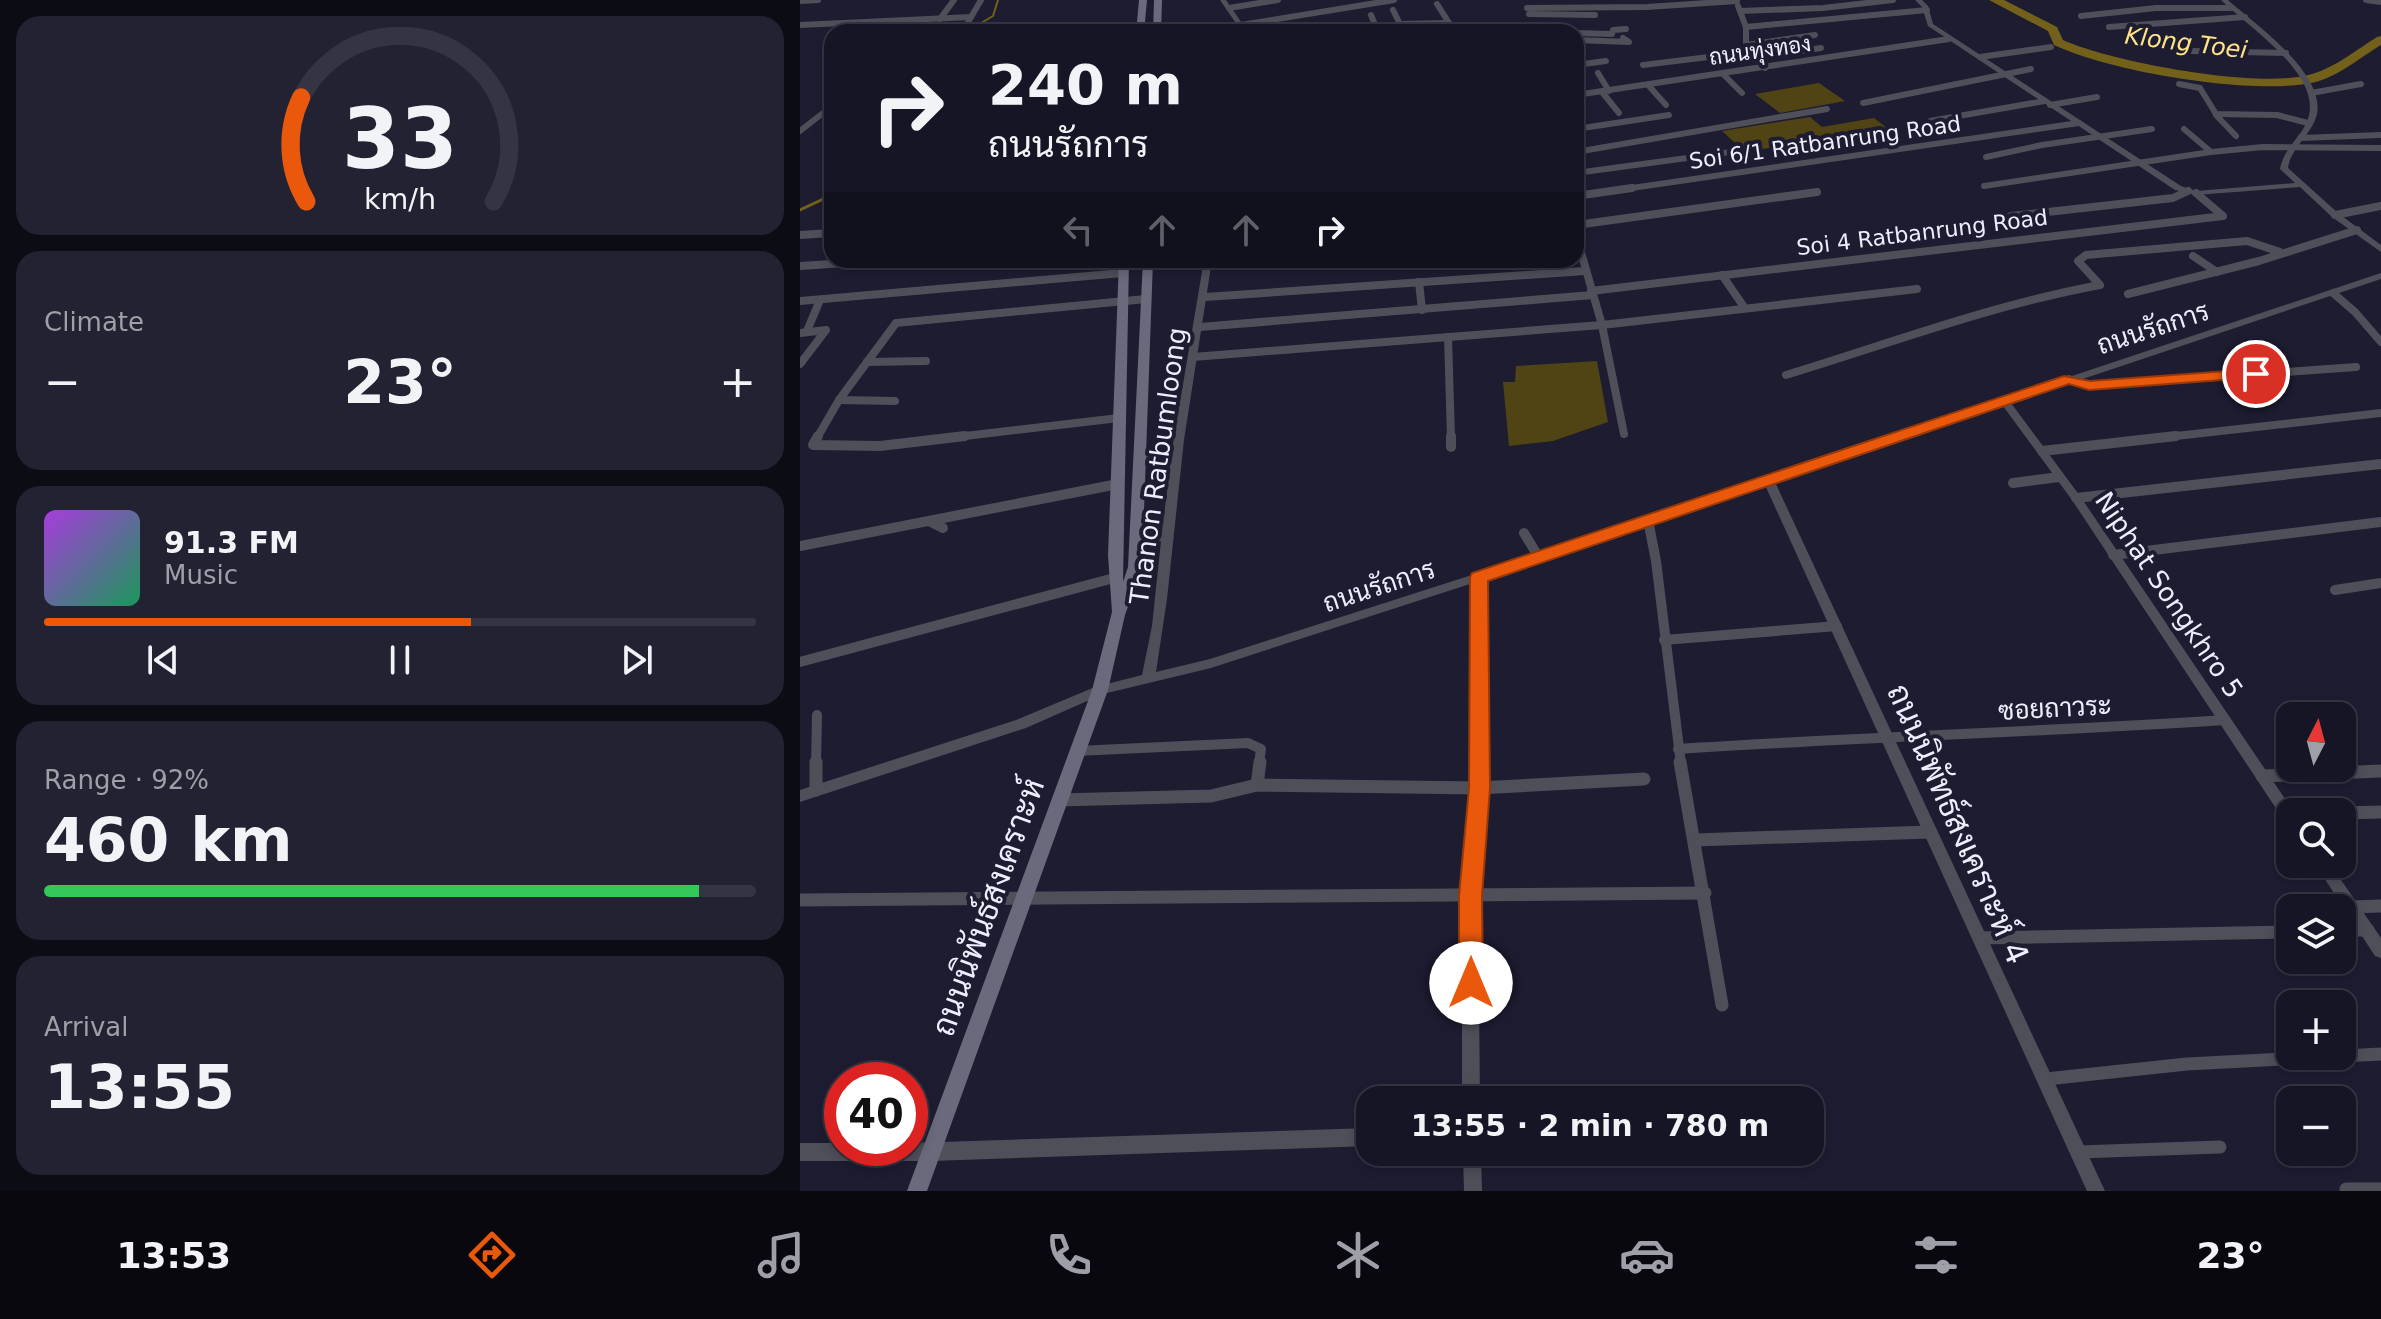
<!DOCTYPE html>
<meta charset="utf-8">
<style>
body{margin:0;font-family:"DejaVu Sans",Sarabun,sans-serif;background:#232232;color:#f1f3f6;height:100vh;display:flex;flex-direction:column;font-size:30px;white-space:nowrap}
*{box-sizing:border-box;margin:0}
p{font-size:26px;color:#9e9fa7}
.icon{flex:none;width:44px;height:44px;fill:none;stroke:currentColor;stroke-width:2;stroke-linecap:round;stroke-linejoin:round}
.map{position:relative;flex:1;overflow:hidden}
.drawer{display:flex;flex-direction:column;gap:16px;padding:16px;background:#0c0c14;width:800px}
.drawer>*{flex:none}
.hud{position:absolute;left:24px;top:24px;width:760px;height:244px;border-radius:24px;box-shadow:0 4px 12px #0003,0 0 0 2px #353442;background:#161525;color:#f1f3f6;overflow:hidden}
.needle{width:52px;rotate:6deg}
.buttons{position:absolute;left:1476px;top:702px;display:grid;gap:16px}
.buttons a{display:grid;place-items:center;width:80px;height:80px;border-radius:16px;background:#161525;box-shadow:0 4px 12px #0003,0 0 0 2px #353442;font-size:40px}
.speed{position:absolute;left:24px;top:1062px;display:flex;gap:16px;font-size:40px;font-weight:700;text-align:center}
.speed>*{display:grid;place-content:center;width:104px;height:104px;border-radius:50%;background:#161525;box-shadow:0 4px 12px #0003,0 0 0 2px #353442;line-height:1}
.speed .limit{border:12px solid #d22;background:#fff;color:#111}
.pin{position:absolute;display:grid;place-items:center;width:68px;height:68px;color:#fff;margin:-34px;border:4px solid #fff;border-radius:50%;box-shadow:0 2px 8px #0007}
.me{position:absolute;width:88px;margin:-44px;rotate:0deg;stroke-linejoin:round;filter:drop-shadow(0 0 6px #0008)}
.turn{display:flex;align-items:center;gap:28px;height:168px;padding:0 32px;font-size:36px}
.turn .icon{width:104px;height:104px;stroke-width:2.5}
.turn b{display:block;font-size:56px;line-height:68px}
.lanes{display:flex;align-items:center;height:76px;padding:0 32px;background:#0003;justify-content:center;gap:40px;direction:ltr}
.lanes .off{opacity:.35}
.big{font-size:60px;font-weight:700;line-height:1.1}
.drawer .widget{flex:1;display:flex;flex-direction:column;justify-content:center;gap:12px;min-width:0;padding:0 28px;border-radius:24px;background:#232232}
.drawer .dial{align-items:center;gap:0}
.dial svg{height:208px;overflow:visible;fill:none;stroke:#353442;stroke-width:7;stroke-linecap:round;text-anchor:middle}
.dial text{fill:#f1f3f6;stroke:none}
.song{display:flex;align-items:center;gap:24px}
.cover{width:96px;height:96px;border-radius:12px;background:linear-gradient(135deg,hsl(280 70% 55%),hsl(150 70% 35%))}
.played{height:8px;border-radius:4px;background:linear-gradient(90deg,#ea580c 60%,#353442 60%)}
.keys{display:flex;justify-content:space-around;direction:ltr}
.heat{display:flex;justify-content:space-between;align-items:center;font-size:44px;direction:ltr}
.charge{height:12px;border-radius:6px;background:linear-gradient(90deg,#34c759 92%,#353442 0)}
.trip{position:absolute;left:556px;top:1086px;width:468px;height:80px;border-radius:24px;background:#161525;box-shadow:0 4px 12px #0003,0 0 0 2px #353442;font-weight:700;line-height:80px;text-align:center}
.tabs{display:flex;height:128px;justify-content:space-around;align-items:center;background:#09080f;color:#9e9fa7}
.tabs .icon{width:56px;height:56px}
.tabs .active{color:#ea580c}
.tabs b{font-size:36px;color:#f1f3f6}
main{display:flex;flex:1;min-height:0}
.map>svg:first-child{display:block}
.forest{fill:#514414}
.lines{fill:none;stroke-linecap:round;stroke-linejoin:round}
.stream-far1{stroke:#73601a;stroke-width:2}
.stream{stroke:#73601a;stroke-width:3}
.river{fill:#73601a;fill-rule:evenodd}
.minor-far3{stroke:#4f4f5a;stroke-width:6}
.minor-far2{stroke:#4f4f5a;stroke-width:8}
.minor-far1{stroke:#4f4f5a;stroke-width:10}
.minor{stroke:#4f4f5a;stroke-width:13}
.tertiary{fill:#4f4f5a;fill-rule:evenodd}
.secondary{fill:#6a6a7c;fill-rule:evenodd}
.route{fill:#ea580c;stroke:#983908;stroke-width:2}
.labels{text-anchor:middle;stroke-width:8;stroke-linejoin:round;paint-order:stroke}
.far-street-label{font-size:22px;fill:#ededfc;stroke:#1d1c31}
.far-water-label{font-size:24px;font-style:italic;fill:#fee389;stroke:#1d1c31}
.street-label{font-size:26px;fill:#ededfc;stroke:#1d1c31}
.near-street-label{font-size:32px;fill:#ededfc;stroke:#1d1c31}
</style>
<main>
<section class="drawer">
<div class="widget dial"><svg viewBox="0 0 100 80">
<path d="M14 69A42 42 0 1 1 86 69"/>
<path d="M14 69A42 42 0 0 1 12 29" stroke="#ea580c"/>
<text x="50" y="56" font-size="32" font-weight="700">33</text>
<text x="50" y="72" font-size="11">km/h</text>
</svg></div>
<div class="widget"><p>Climate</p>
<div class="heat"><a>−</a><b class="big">23°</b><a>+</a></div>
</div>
<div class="widget">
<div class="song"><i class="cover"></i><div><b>91.3 FM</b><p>Music</p></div></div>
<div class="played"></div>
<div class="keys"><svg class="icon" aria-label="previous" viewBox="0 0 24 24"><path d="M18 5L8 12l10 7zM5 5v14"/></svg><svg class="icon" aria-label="pause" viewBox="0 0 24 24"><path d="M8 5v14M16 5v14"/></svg><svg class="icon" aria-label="next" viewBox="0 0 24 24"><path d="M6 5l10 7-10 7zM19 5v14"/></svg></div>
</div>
<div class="widget"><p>Range · 92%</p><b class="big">460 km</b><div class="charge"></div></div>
<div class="widget"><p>Arrival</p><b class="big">13:55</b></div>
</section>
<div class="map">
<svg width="1581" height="1191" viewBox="0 0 1581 1191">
<rect width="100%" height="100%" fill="#1d1c31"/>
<g class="forest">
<path d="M1019,83L1045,101L980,113L955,94Z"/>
<path d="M1010,117L1022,127L1074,118L1097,136L1026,148L1015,140L945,152L922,131Z"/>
<path d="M797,361L808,422L753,441L709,446L703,382H715L716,366Z"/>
</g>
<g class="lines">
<path class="stream-far1" d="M166,32L193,16L198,0"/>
<path class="stream" d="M0,210L32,195"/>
<path class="river" d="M1189,0H1204L1257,27L1263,40C1311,62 1462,90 1512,74C1536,67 1556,50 1577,37L1581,36V45C1559,58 1537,78 1511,83C1450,95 1311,72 1254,45L1248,31Z"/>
<g class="minor-far3">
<path d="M1566,0L1581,2"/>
<path d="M0,1L18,0"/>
<path d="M637,4L649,23V32"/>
<path d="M938,6L946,27V48L965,68"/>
<path d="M429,8L478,0"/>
<path d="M727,8L847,7L937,1"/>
<path d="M593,10L600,24L649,23"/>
<path d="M940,11L1023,8L1093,0"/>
<path d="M729,14L795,15"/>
<path d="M571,15L578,32"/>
<path d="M1281,16L1356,8H1432"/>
<path d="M140,19L154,0"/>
<path d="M0,25L171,17"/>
<path d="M441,25L594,0"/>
<path d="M946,27L1127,10"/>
<path d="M1309,27L1445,17"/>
<path d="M732,31L750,32"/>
<path d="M154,32L167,24L181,0"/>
<path d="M217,32L233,31"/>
<path d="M494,32L510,30"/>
<path d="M690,32L689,29L731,28"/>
<path d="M776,33L812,34L813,30L826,29"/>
<path d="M776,40L829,42L823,38"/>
<path d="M946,45L1015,35"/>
<path d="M1392,51L1486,53"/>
<path d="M1180,57L1251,47"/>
<path d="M955,58L1021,48"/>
<path d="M776,65L806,61"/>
<path d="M843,65L950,52"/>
<path d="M798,73L809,91"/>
<path d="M923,74L942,93"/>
<path d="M1379,84L1400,88L1416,114L1477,115L1508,123"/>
<path d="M848,85L866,105"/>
<path d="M802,92L819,113"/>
<path d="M1511,93L1561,84"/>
<path d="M776,95L1149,39"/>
<path d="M1063,103L1231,69"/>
<path d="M1250,105L1297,97"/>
<path d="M1416,115L1436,136"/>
<path d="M1130,121L1245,101"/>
<path d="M776,129L869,115"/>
<path d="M0,131L32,106"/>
<path d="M1500,138L1581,135"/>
<path d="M776,152L1027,109"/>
<path d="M1411,152L1463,147L1581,148"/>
<path d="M1186,157L1242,145L1352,129"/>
<path d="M776,173L939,151"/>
<path d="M1184,186L1411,152L1384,129"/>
<path d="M818,190L1279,123"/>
</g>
<g class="minor-far2">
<path d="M776,196L832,188"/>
<path d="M1535,215L1581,206"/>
<path d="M1211,216L1373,198L1388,191"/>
<path d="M776,225L1017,192"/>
<path d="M0,235L32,233"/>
<path d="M776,235L802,325L824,434"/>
<path d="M1393,256L1417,272"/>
<path d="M408,265L485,260"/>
<path d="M0,266L91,260"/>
<path d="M922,275L944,307"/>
<path d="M619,282L622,310"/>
<path d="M791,291L1423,216L1396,193"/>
<path d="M1533,293L1555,312L1581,342"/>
<path d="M1328,294L1459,261L1557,230"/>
<path d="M405,297L785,271"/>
<path d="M0,301L323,273"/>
<path d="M400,327L793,295"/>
<path d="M7,331L20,300"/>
<path d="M0,333L26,330L0,364"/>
<path d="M648,337L651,438"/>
<path d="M393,357L802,325L1117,289"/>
<path d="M67,362L126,361"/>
<path d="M986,375C1091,343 1192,305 1300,285L1278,261L1286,255L1447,241L1480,252"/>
<path d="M1269,379L1289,386L1556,367"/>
<path d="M39,400L95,401"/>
<path d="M17,438L39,400L96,323L346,299"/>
<path d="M148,438L319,418"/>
<path d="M1358,438L1581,413"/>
</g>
<g class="minor-far1">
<path d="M18,436L13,445L80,446L165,436"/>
<path d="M651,436V447"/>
<path d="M1242,451L1376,436"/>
<path d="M1213,483L1259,477"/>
<path d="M1276,498L1581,464"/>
<path d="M848,520L856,561L881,764"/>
<path d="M129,521L143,528"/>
<path d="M724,533L738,556"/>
<path d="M0,546L318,484"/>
<path d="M1313,555L1581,522"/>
<path d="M1535,590L1581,583"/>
<path d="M864,640L1037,626"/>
<path d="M0,662L314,578"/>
<path d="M878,749C1060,737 1242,732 1424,720"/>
<path d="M277,751L448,743L461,749L459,764"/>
<path d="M16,764L17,715"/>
</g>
<g class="minor">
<path d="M880,762L922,1005"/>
<path d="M1462,776L1581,771"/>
<path d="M457,785L460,762"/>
<path d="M16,790V762"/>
<path d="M259,800L411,796L457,785L679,788L844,779"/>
<path d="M1542,813L1581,812"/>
<path d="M895,840L1129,832"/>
<path d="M0,900L905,893"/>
<path d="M1552,907L1581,906"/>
<path d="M1542,930H1568"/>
<path d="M1180,938L1490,932"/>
<path d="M1246,1079L1387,1064L1581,1054"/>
<path d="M1279,1152L1420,1147"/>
<path d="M1546,1189H1581"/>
</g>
<g class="tertiary">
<path d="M420,0H426L448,32H442Z"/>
<path d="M1115,0H1122L1128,6L1133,24L1381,186L1396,191L1495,183L1480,169C1484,146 1505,135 1509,115C1519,72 1447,26 1421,0H1428C1455,24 1525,73 1517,114C1512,135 1491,147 1488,168L1538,213L1581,245V252L1532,217L1500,187L1396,195L1375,190L1128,26L1122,7Z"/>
<path d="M404,260H412L384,440L367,599L356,672L410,659L675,574L1199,400L1200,398H1206L1581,273V279L1211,403L1280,496L1494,812H1490V824L1485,822L1272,500L1203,406L975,482L1305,1191H1287L965,485L685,579L686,788L678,896L680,1100H662V896L672,788L673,583L411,668L303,694L226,728L0,802V790L216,720L295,687L342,675L352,626L361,541L336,554L330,550L362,531L370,467L337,459L336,457L341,454L370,461Z"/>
<path d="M1515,864H1530L1581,938V958L1575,956Z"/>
<path d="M570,1128V1146L132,1161H0V1143H42V1148H110V1143Z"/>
<path d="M663,1152H681L682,1191H664Z"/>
</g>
<g class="secondary">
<path d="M339,0H347L344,32H336Z"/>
<path d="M354,0H362L361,32H353Z"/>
<path d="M319,260H329L323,582L328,567L343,260H353L342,567L325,615L308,690L127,1191H107L292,690L312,612L308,555Z"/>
</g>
</g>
<path class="route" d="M1456,369L1461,371V377L1289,390L1269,384L688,581L690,788L682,896L683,983L680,991L671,994L663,991L659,983V896L669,788L670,577L672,573L1264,376L1290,381Z"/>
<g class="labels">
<g class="far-street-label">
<text transform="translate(960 50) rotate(-8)" y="8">ถนนทุ่งทอง</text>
<text transform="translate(1025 142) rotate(-8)" y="8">Soi 6/1 Ratbanrung Road</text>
<text transform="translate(1122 232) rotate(-7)" y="8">Soi 4 Ratbanrung Road</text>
</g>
<g class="far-water-label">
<text transform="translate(1386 43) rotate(7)" y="8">Klong Toei</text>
</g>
<g class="street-label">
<text transform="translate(1353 328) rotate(-18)" y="9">ถนนรัถการ</text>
<text transform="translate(358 466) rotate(-82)" y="9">Thanon Ratbumloong</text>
<text transform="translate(579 586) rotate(-18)" y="9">ถนนรัถการ</text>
<text transform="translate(1369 595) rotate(56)" y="9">Niphat Songkhro 5</text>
<text transform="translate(1255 708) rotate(-3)" y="9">ซอยถาวระ</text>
</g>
<g class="near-street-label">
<text transform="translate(1158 824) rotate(66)" y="11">ถนนนิพัทธ์สงเคราะห์ 4</text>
<text transform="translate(188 907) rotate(-70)" y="11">ถนนนิพันธ์สงเคราะห์</text>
</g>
</g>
</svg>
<div class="buttons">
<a><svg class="needle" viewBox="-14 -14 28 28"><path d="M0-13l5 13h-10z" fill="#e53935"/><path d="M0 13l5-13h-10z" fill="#9e9fa7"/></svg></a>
<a><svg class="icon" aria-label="search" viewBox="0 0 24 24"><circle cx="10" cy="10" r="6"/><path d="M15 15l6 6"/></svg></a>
<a><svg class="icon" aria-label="layers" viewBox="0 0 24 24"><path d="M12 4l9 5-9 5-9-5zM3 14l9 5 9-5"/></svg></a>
<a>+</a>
<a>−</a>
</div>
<div class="speed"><div class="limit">40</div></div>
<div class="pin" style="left:1456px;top:374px;background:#d93025"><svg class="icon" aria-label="arrive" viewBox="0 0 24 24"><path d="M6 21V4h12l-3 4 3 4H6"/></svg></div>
<svg class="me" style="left:671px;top:983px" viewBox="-20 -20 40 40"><circle r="19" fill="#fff"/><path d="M0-13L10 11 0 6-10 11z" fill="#ea580c"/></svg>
<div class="trip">13:55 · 2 min · 780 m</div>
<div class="hud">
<div class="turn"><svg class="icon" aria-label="right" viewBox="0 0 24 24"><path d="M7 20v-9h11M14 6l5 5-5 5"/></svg><div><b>240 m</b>ถนนรัถการ</div></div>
<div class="lanes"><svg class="icon off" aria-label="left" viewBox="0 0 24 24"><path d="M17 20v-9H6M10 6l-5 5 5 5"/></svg><svg class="icon off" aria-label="ahead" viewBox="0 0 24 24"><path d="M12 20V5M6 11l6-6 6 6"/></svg><svg class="icon off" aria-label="ahead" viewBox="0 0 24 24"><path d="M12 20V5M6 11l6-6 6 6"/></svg><svg class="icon" aria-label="right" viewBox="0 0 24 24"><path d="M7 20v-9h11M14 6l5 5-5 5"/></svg></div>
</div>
</div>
</main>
<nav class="tabs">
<b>13:53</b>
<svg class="icon active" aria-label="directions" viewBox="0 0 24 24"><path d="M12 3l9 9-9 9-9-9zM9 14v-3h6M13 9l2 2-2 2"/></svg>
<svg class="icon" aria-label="music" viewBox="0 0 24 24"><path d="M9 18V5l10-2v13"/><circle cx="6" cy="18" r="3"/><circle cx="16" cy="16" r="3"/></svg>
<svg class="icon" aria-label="phone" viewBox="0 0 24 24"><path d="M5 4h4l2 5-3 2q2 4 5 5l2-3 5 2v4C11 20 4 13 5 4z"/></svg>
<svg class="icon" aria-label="climate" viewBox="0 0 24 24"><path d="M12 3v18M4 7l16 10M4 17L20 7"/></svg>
<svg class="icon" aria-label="car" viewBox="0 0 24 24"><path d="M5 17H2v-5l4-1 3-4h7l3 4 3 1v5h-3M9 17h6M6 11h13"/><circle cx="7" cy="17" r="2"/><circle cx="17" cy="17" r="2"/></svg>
<svg class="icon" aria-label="filters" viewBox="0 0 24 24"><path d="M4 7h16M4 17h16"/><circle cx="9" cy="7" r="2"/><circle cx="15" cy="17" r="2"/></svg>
<b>23°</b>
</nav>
